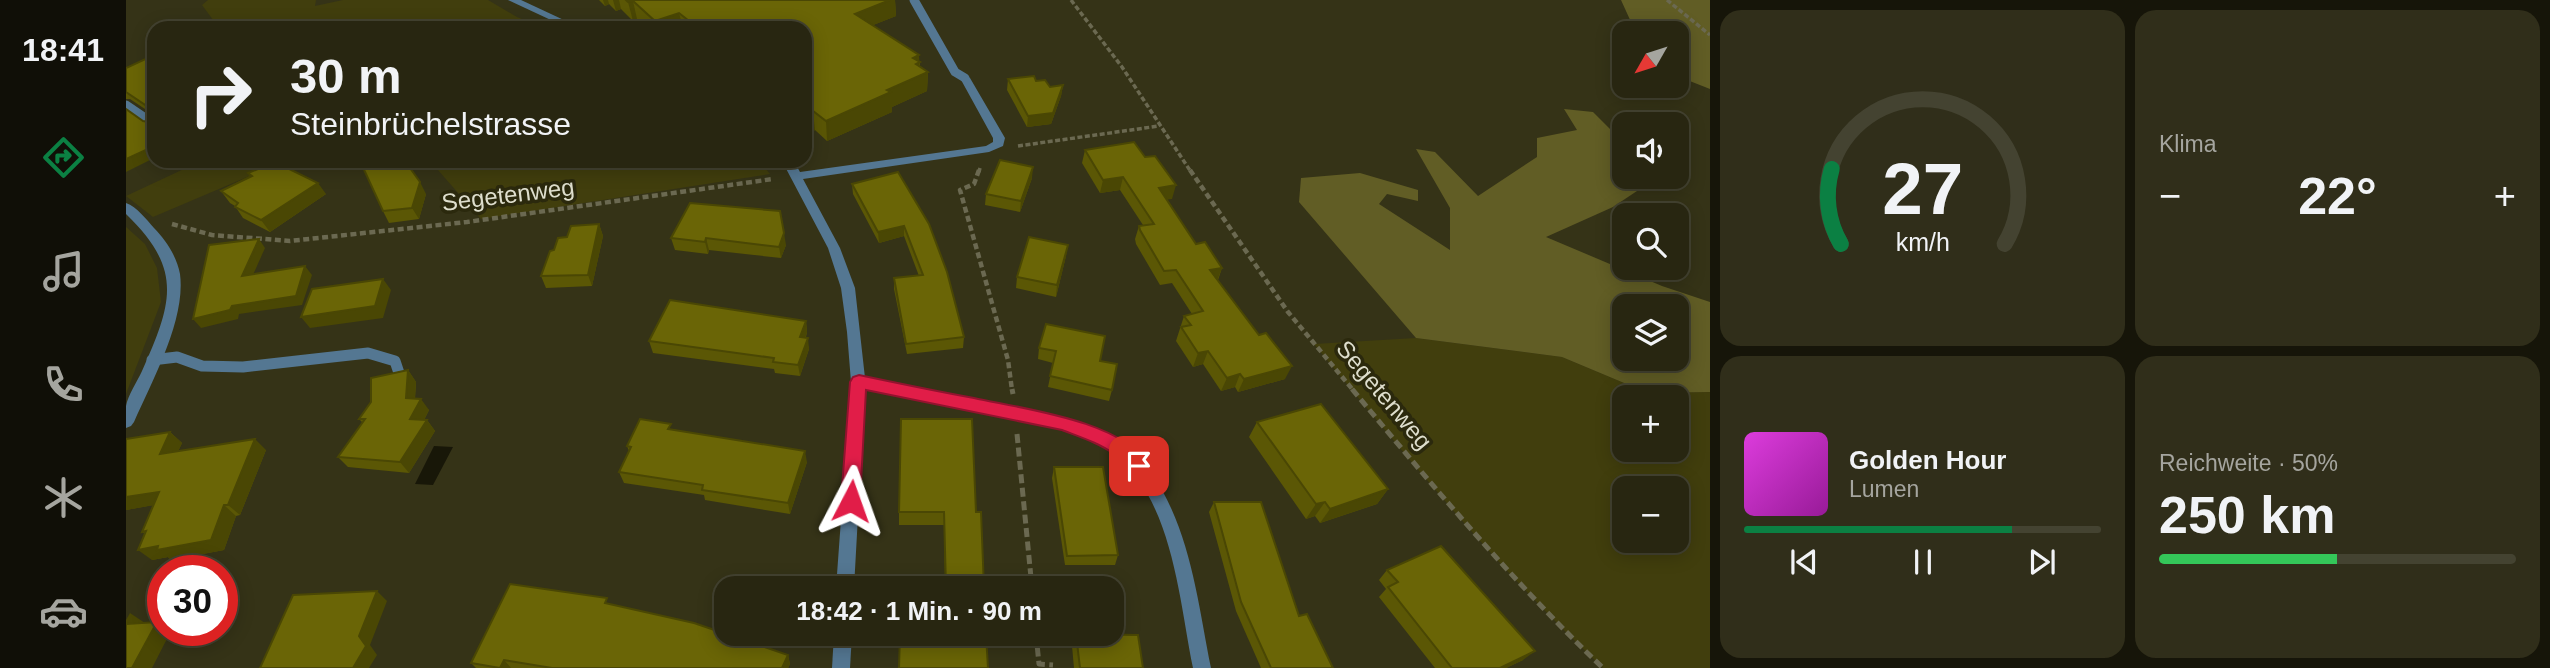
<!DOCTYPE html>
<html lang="de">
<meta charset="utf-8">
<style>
body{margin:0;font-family:Arial,sans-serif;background:#302e1a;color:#f1f3f6;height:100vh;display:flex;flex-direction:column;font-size:26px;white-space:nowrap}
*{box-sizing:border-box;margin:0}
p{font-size:23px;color:#a5a59f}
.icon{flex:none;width:38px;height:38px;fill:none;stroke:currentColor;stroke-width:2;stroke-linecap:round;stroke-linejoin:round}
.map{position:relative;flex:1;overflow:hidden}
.side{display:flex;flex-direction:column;gap:10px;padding:10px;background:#161509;width:840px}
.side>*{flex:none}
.top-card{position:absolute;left:21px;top:21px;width:665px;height:147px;border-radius:21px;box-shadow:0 4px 18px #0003,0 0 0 2px #444331;background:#282611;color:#f1f3f6;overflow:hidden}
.needle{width:46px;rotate:231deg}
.buttons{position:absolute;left:1486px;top:21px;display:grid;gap:14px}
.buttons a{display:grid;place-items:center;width:77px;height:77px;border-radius:14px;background:#282611;box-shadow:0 4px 18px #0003,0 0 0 2px #444331;font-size:35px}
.speed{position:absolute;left:21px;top:555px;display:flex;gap:14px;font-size:35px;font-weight:700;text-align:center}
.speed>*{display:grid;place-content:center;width:91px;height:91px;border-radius:50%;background:#282611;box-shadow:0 4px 18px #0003,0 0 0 2px #444331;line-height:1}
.speed .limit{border:10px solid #d22;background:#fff;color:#111}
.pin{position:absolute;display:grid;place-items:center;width:60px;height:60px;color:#fff;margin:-30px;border-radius:14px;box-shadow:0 4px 10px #0006}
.me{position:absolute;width:77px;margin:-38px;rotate:4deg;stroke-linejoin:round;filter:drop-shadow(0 0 5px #0008)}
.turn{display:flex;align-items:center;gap:24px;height:147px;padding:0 28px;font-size:32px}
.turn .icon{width:91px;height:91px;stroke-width:2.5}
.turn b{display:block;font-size:49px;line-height:60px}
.big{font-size:52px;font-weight:700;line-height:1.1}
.side .tile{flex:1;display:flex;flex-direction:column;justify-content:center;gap:10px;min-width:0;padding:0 24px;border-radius:21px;background:#302e1a}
.side .dial{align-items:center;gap:0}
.dial svg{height:182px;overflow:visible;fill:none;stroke:#444331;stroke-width:7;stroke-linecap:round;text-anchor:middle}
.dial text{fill:#f1f3f6;stroke:none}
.song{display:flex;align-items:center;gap:21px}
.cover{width:84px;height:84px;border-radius:10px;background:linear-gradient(135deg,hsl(300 70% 55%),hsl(300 70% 35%))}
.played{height:7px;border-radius:4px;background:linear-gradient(90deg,#0b8043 75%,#444331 75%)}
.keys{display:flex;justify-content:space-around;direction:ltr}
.heat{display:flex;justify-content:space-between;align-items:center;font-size:38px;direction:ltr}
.charge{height:10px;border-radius:5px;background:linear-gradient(90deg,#34c759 50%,#444331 0)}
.side .tiles{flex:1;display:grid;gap:10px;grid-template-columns:repeat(2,1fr)}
.trip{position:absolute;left:588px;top:576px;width:410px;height:70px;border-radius:21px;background:#282611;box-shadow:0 4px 18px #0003,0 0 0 2px #444331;font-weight:700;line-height:70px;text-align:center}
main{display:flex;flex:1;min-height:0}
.tabs{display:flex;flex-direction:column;width:126px;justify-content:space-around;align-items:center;background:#100f07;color:#a5a59f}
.tabs .icon{width:49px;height:49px}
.tabs .current{color:#0b8043}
.tabs b{font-size:32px;color:#f1f3f6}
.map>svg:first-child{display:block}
.green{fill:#413e0d;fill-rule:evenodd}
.forest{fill:#615d25;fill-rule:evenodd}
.water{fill:#181708}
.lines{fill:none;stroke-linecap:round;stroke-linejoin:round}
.path-far2{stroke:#6b6951;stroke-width:3.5;stroke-dasharray:5 2.5;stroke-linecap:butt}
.path-far1{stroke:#6b6951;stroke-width:4.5;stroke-dasharray:6 3.5;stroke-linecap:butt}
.path{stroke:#6b6951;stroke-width:5;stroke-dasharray:9 4.5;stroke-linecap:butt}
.service-far1{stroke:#547792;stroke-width:9}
.service{stroke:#547792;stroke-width:11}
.minor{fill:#547792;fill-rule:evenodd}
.wall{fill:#5b5705}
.shaded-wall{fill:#4a4704}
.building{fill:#6a6506;stroke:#4a4704;stroke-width:2}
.route{fill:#e11d48;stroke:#92132f;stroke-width:2}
.labels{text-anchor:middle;stroke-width:7;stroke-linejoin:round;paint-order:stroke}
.street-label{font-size:24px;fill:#dedecd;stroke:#2b290d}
</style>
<main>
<nav class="tabs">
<b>18:41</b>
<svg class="icon current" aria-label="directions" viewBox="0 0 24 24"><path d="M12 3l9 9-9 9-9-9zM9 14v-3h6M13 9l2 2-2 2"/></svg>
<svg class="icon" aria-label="music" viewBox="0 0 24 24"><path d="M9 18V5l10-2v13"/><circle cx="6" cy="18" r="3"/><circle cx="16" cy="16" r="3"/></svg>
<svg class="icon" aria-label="phone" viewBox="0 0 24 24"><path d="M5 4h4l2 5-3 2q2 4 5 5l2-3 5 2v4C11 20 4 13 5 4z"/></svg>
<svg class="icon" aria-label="climate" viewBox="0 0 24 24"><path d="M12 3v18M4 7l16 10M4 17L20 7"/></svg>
<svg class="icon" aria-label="car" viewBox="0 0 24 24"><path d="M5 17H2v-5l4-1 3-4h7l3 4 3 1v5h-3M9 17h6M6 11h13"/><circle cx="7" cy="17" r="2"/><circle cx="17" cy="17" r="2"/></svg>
</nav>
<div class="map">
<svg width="1584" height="668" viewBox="0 0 1584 668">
<rect width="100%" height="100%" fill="#353317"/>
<g class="green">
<path d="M82,0H190L189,6L217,0H362L391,17L418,28H93L76,5Z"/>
<path d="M75,161H159L27,217L0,196Z"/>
<path d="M304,161H633L644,174L355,219Z"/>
<path d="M0,227L19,244L31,268L35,302L0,394Z"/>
<path d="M1290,338L1436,357L1522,393L1584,392V668H1477C1371,568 1280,456 1188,344ZM1498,397H1550V450H1498ZM1498,488H1550V541H1498Z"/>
</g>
<g class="forest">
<path d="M1495,0H1584V89L1551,76L1550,33H1510Z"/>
<path d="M1438,109L1467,112L1498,143V177H1532L1487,207L1420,237L1536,286L1584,302V392L1522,393L1436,357L1290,338L1173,202L1175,178L1234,173L1292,190V201L1261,194L1253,204L1324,250V208L1290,149L1309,152L1352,196L1411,157V138L1451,130ZM1498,306H1550V359H1498Z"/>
</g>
<path class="water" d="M308,446L327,447L307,485L289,484Z"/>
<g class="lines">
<g class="path-far2">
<path d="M945,0L996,67L1065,172"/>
<path d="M1541,0L1584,35"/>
<path d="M892,146L1033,126"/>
<path d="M853,172L854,168"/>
</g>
<g class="path-far1">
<path d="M853,170L848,184L834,190L882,360L886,390"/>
<path d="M1064,170L1162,312L1227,390"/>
<path d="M46,224L86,235L164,241L341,222L647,179"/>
</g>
<g class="path">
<path d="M886,389L887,394"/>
<path d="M1226,389C1306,485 1386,581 1477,668"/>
<path d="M891,434L906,588"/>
<path d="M910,634L913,664L927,665"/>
</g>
<g class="service-far1">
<path d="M788,0L829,72L839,78"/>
<path d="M0,105L28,124"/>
</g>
<path class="service" d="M26,360L51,357L76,366L117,367L242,353L269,361L274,376"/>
<g class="minor">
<path d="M382,0H395L455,28H442Z"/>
<path d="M839,75L844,78L879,138L877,146L863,152L677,179L714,248L729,288L739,378C786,387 833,397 879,406C919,414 961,419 996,441C1013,452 1027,472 1036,490C1066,544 1073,608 1085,668H1067C1053,599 1047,503 990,455C976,442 955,436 937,430L739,389L728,588H710L725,382L721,332L715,288L702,248L656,161H668L674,172L860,146L867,142V138L834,78Z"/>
<path d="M0,203C11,207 20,219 28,228C40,240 51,257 54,274C60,320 26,381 8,422L5,426L0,428C0,421 0,413 0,406C2,395 11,382 16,371C46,303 58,270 0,214Z"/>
<path d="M708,634H726L724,668H706Z"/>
</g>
</g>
<g class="wall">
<path d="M473,0H769L770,16L747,25L794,62V66L802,72L801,91L766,107V112L701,141L689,130L685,132L679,127V28H521L511,19L507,21L495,9L490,11L483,4L479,6Z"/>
<path d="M28,55V158L17,121L23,122L28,116V115L4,99H0V68Z"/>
<path d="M882,79L910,81L924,87L937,85L935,96L925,124L901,127L881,90Z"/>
<path d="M959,150L1046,199H1041L1070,244L1096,268L1092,280L1159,379L1112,392L1109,387L1095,391L1077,364L1067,367L1050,341L1058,316L1066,314L1046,283L1034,285L1010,244L1009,239L1013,226L1017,225L994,190L974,193L956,163Z"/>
<path d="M772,172L838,337L837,348L781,354L768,289V278L793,276L778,236L753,243L727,194L726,184Z"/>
<path d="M122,173L200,194L144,232L117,218L109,206L104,203L95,191L124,176Z"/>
<path d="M906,178L894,212L859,205L860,194Z"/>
<path d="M300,194L293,219L263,223L257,211Z"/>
<path d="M564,203L660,245L655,258L583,250L582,254L549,250L545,238Z"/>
<path d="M473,224L477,236L466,286L420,288L415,276L428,250L441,237Z"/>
<path d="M940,256L930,297L890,288L891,277Z"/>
<path d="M680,321L681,332L680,337L683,349L674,376L649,373L648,369L527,353L523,341Z"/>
<path d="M913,348L974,361L986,390L983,401L922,387L927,363L912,359Z"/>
<path d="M282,370L290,382L289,399L303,410L298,420H301L309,431L283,473L222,467L212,457L237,423L233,419Z"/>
<path d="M1131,422L1262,489L1251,504L1194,523L1189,516L1180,519L1123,437Z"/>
<path d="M547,429L681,462L664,514L579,500L578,495L498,483L493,472L503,451L501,446Z"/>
<path d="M44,432L56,443L52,451L140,450L114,515L110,516L98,550L45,560L42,557L26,560L19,534L16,532L27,505L0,510V439Z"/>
<path d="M928,467L992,555L989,565H939L926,478Z"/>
<path d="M1088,502L1173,616L1207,668H1135L1110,611L1083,512Z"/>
<path d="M773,512H850L858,588H819L818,525H773Z"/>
<path d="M1261,570L1397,660L1380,668H1309L1253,597L1260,589L1253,580Z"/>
<path d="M485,604L662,655L664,664L662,668H350L345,663Z"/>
<path d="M950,634L1017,668H948L946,646Z"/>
</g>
<g class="shaded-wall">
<path d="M477,0H482L483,4L479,6Z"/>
<path d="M487,0H493L495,9L490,11Z"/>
<path d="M759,0H769L770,16L730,32L729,14Z"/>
<path d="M507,1L511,19L507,21L502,2Z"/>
<path d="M553,13L557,28H530L529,21Z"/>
<path d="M793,55L794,75L802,72L801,91L766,107V112L701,141L700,121L761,90L787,58Z"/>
<path d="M937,85L935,96L925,124L901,127L902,116Z"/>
<path d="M687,111L689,130L685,132L683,113Z"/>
<path d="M26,147L28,149V158L0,172V159Z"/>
<path d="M907,167L906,178L894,212L895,201Z"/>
<path d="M997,177L994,190L974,193L977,180Z"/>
<path d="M294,182L300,194L293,219L286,208Z"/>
<path d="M192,183L200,194L144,232L135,220Z"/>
<path d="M1050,185L1046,199L1030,201L1033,188Z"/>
<path d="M473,224L477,236L466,286L462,275Z"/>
<path d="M778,226V236L753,243L752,232Z"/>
<path d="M658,233L660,245L655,258L653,247Z"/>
<path d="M580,238L583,250L582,254L579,242Z"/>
<path d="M133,239L139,248L123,284L116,276Z"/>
<path d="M942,245L940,256L930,297L931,285Z"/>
<path d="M179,266L186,275L176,305L113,314L112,319L75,328L67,319L106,306Z"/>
<path d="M1096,268L1091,281L1084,270Z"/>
<path d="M257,279L265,290L257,318L184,328L175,317Z"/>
<path d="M680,321L681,332L676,348L674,337Z"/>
<path d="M682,338L683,349L674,376L672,365Z"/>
<path d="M1082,351L1077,364L1067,367L1072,353Z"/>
<path d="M1166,366L1159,379L1112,392L1118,379Z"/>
<path d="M282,370L290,382L288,409L280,398Z"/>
<path d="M1114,374L1109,387L1095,391L1101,378Z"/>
<path d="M295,399L303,410L293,430L284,419Z"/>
<path d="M301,420L309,431L283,473L274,462Z"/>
<path d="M44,432L56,443L46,465L34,454Z"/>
<path d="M129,439L140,450L114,515L102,505Z"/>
<path d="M679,451L681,462L664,514L662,503Z"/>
<path d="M1262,489L1251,504L1194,523L1204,509Z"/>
<path d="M33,492L46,502L0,510V497Z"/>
<path d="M1199,502L1189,516L1180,519L1190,504Z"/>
<path d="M98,505L110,516L98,550L45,560L42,557L26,560L12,550Z"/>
<path d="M251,591L261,601L244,645L251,655L243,668H227L233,636Z"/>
<path d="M4,613L19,623L0,625V620Z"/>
<path d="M31,622L37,625V630L45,631L26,668H6Z"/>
<path d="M1409,651L1397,660L1380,668H1374Z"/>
<path d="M662,655L664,664L662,668H656Z"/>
<path d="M378,660L385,668H374Z"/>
</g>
<g class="building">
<path d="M500,0H764L729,14L793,55L787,58L794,62L790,64L802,72L761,90L765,92L700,121L687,111L683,113L679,109V28H572L553,13L529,21L507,1L502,2Z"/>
<path d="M28,55V148L26,147L0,159V109L17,121L23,122L28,116L25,109L0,92V68Z"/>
<path d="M908,76L910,81L919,80L924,87L937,85L927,113L902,116L882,79Z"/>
<path d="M1008,142L1019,157L1029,156L1050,185L1033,188L1070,244L1079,242L1096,268L1084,270L1133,335L1140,333L1166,366L1118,379L1114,374L1101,378L1082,351L1072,353L1055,327L1065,325L1058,316L1077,311L1050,270L1038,271L1014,230L1013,226L1028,224L997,177L977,180L959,150Z"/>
<path d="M874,160L907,167L895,201L860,194Z"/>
<path d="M234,161H279L294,182L286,208L257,211Z"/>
<path d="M149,162L192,183L135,220L109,207L112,203L95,191L126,176L122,173Z"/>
<path d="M772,172L803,224L821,272L838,337L780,344L768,278L797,275L778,226L752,232L726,184Z"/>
<path d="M564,203L654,211L658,233L653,247L580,238L579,242L545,238Z"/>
<path d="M473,224L462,275L415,276L424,251L428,250L432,238L441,237L445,226Z"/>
<path d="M903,237L942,245L931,285L891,277Z"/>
<path d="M133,239L116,276L179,266L170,296L106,306L104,310L67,319L83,245Z"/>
<path d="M257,279L249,306L175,317L186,289Z"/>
<path d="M544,300L680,321L674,337L682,338L672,365L647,362L648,358L523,341Z"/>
<path d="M920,324L979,336L974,361L991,364L986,390L924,376L930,351L913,348Z"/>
<path d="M282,370L280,398L295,399L284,419L301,420L274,462L212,457L239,419H233L245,402V378Z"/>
<path d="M1195,404L1262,489L1204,509L1199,502L1190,504L1131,422Z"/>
<path d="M514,419L545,424L542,429L679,451L662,503L576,490L577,485L493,472L505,447L501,446Z"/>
<path d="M775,419H846L850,512H855L858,588H820L818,512H773Z"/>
<path d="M44,432L34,454L129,439L102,505H98L85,540L31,550L32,546L12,550L20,531L16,532L33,492L0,497V439Z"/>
<path d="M928,467H977L992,555L941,556Z"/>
<path d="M1088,502H1135L1173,616L1181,614L1207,668H1145L1115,602Z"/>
<path d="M1315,546L1409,651L1374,668H1326L1262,587L1272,582L1261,570Z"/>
<path d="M384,584L481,598L479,603L568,623L662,655L656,668H426L378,660L374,668L345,663Z"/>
<path d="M251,591L233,636L240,646L227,668H134L167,595Z"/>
<path d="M31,622L6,668H0V624Z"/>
<path d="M774,634H860L862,668H773Z"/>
<path d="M950,634L1012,635L1017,668H954Z"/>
</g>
<path class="route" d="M733,375C771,383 809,391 848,398C893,408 1000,421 1022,466L1020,472C1005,477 998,462 988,454C973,443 954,437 936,430L740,390L734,501L731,507L725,509L718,507L715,501L724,382L727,377Z"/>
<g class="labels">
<g class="street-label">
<text transform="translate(382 195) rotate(-7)" y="8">Segetenweg</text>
<text transform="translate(1258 395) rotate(50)" y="8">Segetenweg</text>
</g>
</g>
</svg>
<div class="buttons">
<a><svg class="needle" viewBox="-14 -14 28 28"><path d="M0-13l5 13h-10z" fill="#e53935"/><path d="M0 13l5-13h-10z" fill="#a5a59f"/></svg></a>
<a><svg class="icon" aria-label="sound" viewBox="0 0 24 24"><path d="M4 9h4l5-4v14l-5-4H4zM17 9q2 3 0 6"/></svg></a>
<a><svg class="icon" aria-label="search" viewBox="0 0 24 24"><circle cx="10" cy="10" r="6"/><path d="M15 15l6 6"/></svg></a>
<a><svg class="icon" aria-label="layers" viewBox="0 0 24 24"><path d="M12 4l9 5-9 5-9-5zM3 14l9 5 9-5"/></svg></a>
<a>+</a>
<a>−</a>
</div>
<div class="speed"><div class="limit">30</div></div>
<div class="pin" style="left:1013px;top:466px;background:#d93025"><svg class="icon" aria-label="arrive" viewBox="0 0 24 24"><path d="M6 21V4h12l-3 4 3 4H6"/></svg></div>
<svg class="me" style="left:725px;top:501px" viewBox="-20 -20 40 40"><path d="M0-17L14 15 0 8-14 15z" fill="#e11d48" stroke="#fff" stroke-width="4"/></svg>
<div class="trip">18:42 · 1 Min. · 90 m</div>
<div class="top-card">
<div class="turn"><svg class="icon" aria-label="right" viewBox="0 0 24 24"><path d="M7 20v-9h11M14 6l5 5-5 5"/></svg><div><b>30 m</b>Steinbrüchelstrasse</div></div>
</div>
</div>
<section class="side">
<div class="tiles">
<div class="tile dial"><svg viewBox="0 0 100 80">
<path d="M14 69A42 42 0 1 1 86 69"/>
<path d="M14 69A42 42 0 0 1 10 36" stroke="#0b8043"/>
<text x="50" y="56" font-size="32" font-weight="700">27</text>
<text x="50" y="72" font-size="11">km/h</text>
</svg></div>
<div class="tile"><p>Klima</p>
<div class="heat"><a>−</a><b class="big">22°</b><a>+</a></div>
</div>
<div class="tile">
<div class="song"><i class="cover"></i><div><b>Golden Hour</b><p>Lumen</p></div></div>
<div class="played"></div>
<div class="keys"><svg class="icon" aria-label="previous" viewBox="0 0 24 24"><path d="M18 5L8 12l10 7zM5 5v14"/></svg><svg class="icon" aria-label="pause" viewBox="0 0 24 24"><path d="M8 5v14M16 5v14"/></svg><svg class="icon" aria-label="next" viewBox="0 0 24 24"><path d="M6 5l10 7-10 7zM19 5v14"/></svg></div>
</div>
<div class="tile"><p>Reichweite · 50%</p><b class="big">250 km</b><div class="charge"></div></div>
</div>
</section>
</main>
